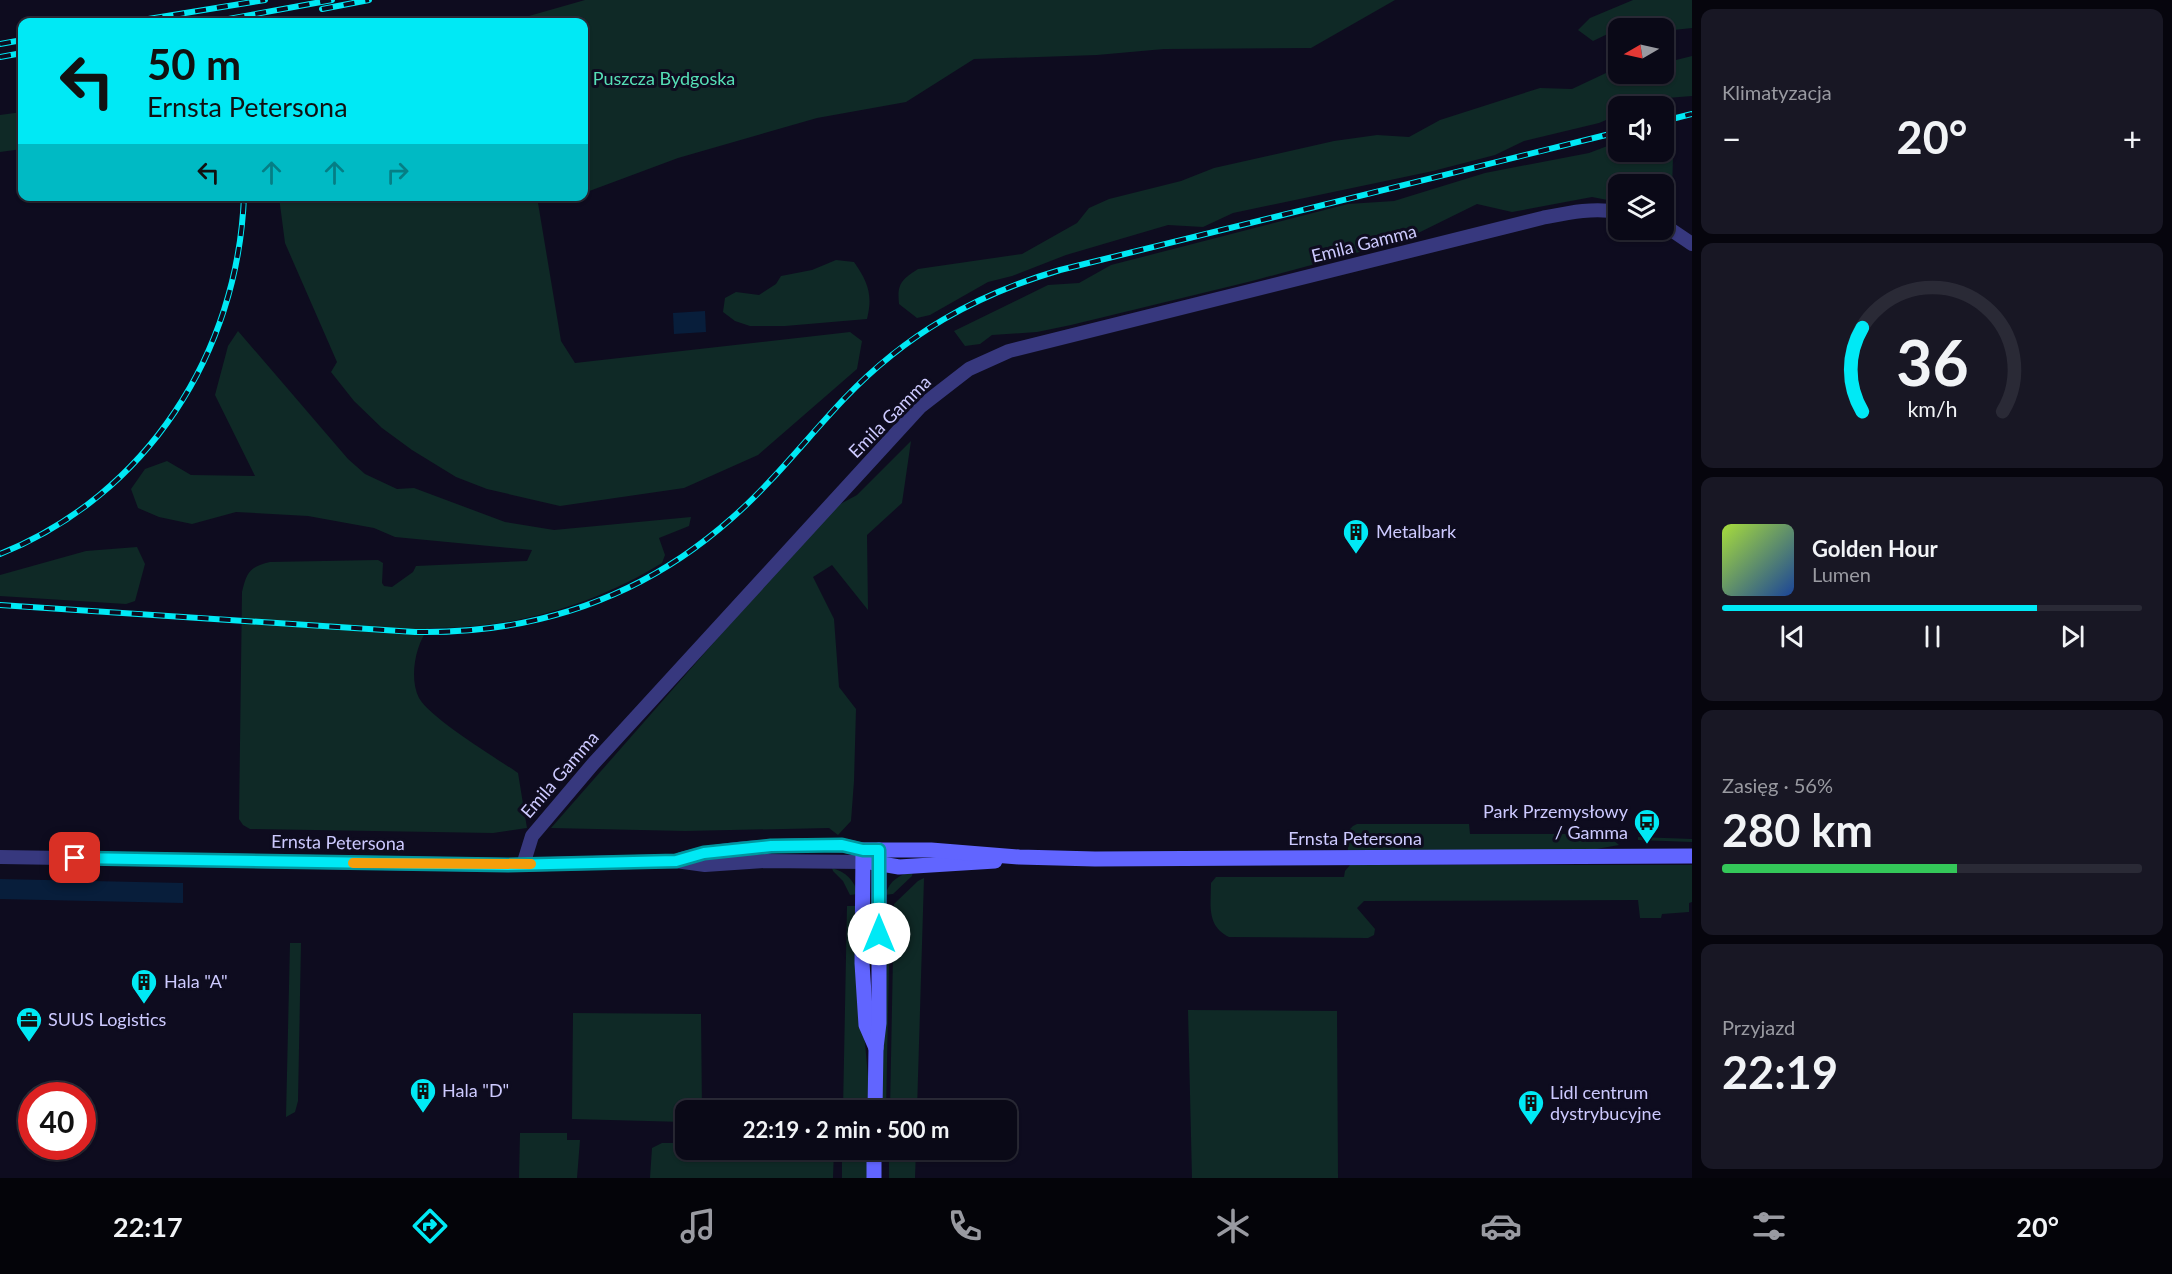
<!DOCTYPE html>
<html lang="pl">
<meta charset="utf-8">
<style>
body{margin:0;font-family:Lato,sans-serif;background:#181724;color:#f1f3f6;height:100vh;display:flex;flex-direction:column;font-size:22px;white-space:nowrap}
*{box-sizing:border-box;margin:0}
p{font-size:20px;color:#999aa1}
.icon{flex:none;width:33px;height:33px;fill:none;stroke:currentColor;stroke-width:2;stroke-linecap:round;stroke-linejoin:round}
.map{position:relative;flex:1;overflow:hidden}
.details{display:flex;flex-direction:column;gap:9px;padding:9px;background:#06050d;width:480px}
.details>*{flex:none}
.hud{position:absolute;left:18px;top:18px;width:570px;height:183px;border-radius:12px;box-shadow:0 2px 4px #0004,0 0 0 2px #2a2a36;background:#00e9f5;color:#111;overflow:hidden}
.needle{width:39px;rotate:261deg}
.controls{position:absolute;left:1608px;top:18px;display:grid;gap:12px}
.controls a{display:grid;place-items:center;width:66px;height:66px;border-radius:12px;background:#0a0917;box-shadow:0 2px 4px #0004,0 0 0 2px #2a2a36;font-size:30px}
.speed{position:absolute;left:18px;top:1082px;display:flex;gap:12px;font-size:30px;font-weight:700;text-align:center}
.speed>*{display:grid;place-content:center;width:78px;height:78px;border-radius:50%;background:#0a0917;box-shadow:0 2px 4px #0004,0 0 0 2px #2a2a36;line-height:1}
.speed .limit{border:9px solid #d22;background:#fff;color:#111}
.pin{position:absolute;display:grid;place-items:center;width:51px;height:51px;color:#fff;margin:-26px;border-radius:12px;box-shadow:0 3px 9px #0006}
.me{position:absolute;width:66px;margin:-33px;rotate:0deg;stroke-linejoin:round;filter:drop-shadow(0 0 4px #0008)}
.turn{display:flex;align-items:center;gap:21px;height:126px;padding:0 30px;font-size:27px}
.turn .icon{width:78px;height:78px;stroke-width:2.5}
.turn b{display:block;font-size:42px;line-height:51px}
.lanes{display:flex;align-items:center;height:57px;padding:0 30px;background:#0003;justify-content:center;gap:30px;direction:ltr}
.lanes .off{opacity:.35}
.big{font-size:45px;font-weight:700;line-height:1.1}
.details .widget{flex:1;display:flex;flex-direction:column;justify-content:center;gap:9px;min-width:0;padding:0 21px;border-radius:12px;background:#181724}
.details .dial{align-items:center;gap:0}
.dial svg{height:156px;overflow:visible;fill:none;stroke:#2a2a36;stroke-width:7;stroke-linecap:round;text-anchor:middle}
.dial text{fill:#f1f3f6;stroke:none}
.song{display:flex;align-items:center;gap:18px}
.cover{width:72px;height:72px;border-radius:9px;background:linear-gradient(135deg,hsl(80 70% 55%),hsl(220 70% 35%))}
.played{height:6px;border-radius:3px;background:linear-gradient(90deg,#00e9f5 75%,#2a2a36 75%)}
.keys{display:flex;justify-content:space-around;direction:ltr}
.heat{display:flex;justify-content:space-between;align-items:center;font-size:33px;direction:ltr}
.charge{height:9px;border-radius:4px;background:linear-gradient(90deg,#34c759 56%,#2a2a36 0)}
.trip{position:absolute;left:675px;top:1100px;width:342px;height:60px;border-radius:12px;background:#0a0917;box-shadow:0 2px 4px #0004,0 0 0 2px #2a2a36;font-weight:700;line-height:60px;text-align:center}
.tab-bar{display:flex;height:96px;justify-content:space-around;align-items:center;background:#040409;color:#999aa1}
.tab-bar .icon{width:42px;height:42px}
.tab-bar .selected{color:#00e9f5}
.tab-bar b{font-size:27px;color:#f1f3f6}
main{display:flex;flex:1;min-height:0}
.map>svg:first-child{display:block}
.green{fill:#0f2926}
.water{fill:#081e3b}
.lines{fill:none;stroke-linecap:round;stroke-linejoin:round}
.street{stroke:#37387e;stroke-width:14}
.secondary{stroke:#6165ff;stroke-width:15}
.rail-casing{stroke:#00e9f5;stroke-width:6}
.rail{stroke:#0e0c1f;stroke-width:4;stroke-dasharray:11;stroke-linecap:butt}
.route-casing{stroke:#00979f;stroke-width:15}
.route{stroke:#00e9f5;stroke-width:10}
.slow{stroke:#f59e0b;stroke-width:10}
.labels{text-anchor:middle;stroke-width:6;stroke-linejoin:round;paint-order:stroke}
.park-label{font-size:18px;fill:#56dfb6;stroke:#0e0c1f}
.street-label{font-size:18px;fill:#cdcaff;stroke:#0e0c1f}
.poi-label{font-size:18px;fill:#cdcaff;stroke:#0e0c1f;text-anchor:start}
</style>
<main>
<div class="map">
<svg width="1692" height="1178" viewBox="0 0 1692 1178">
<rect width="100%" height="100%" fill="#0e0c1f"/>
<g class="green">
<path d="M585,0H1395L1311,48L1164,49L1097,55L974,59L906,102L817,118L678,158L584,193V22H508Z"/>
<path d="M1633,0H1692V28L1664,31V28C1654,28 1641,23 1634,23C1623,25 1605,36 1593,41L1578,30L1590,18Z"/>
<path d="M1692,56V96L1667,98L1643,106H1618V115L1599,123L1524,141L1495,155L1433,171L1233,213L1203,227L1168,225L1066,255L1012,276L988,282L930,315L917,318L899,304C897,284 901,280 918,269L1022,254L1077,223L1089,208L1109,199L1181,181L1214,168L1334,141L1377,135L1409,137L1440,120L1540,88L1572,89L1606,73L1618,71V74H1664V63Z"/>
<path d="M22,112V149L0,152V115Z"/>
<path d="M1618,142V152H1664V150L1673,156L1672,193L1664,198V184H1618V202L1592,197L1512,212L1477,204L1404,240L1252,281L1071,325L1037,332L992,335L980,344L965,346L954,331L1048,285L1079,283L1111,265L1348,204L1394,201L1485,173L1589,153Z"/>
<path d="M279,197H537L561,341L575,363L850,332L862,341L857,369L758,455L684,488L560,506L487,489L456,477L412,450L382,428L354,401L331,372L337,362L285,243Z"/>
<path d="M836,260L854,262C868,282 873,295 867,319L785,326H750L735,321L723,312L725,298L736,292L759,295L776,284L781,276L812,270Z"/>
<path d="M238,331L348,459L365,474L397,489L414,488L505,522L554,530L691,517L689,526L659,538L665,555L662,563C592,606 512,629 429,628C415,644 409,679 419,698C430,718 496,758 518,773L527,828L493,833L250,829L243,825L239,819L242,592C247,571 250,567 270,562L378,560L383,563L382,583L384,586L392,587L413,572L416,566L527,561L532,550L395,537L374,528L308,516L236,512L192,524L159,517L138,508L131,489L145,469L167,461L191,475L255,476L215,395L228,346Z"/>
<path d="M911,441L902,503L867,535L868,610L832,565L813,577L834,619L839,687L856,709L854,781L851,821L838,835L829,828L685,831L551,828L831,509L857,495Z"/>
<path d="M137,547L145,564L135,601L126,604L0,596V575L86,551Z"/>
<path d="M1357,824H1469L1470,834H1606L1619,845L1591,850L1348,851V831L1353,826Z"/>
<path d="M1638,837L1692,839V842L1638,840Z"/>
<path d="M1350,865H1692V902L1689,903V912L1662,914L1661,918H1640L1638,900L1364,901L1357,908L1375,929L1374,935L1368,938L1229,937C1206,926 1211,904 1211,883L1216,877H1344L1345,871Z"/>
<path d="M832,868C846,872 854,880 858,894L850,895L843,881L833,871Z"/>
<path d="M913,871L912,876L893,894L885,895C890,880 899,875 913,871Z"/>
<path d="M924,878L917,1110H890L894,904L918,881Z"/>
<path d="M847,906H858V966L868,1076V1110H843Z"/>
<path d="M885,907L890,909V914L886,1110H881Z"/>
<path d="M290,943H301L298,1101L295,1112L286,1117Z"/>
<path d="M1188,1010L1337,1011L1338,1178H1192Z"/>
<path d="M573,1013L701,1014L702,1110H686L685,1122L572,1119Z"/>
<path d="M520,1133H567V1140H580L577,1178H519Z"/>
<path d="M662,1143H685L686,1149H834L833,1178H650L652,1148Z"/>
<path d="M842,1149H864L867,1154V1178H842Z"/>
<path d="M889,1149H916L915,1178H889Z"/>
</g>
<g class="water">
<path d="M705,311L706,332L674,334L673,313Z"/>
<path d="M0,879L183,883V903L0,899Z"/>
</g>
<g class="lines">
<g class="street">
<path d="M1664,225L1692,244"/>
<path d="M0,857L508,865L676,861L705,865L765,861L863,862"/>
<path d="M681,859C722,848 765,846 807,845C827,845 845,844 863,850"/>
<path d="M523,865L532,836L593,764L920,407L969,369L1009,351L1542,218C1567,213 1593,207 1618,212"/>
</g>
<g class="secondary">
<path d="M870,862L899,867L995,861"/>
<path d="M876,1048L866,1025L862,963L863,850H931L1019,857L1095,859L1692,856"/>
<path d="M875,1110L876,1048L879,1023V850"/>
<path d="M874,1178V1149"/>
</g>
<g class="rail-casing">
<g id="rail">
<path d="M322,9L369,0"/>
<path d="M130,22L265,0"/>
<path d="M212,22L332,0"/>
<path d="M0,44L22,40"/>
<path d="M0,57L22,53"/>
<path d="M1664,121L1692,114"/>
<path d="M0,554C147,495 238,353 244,196"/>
<path d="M0,605L415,632C535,634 642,598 732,518C773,482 807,438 844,399C906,334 975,295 1060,270L1618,132"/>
</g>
</g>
<use href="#rail" class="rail"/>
</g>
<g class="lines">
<g class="route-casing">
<path id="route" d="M75,858L508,865L676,861L704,853L771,846L842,845L863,850H879V934"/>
</g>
<use href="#route" class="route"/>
<path class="slow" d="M353,863L531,864"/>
</g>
<defs>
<g id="building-pin" transform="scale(1.35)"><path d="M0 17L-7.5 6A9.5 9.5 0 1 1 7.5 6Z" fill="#00e9f5" stroke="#0e0c1f"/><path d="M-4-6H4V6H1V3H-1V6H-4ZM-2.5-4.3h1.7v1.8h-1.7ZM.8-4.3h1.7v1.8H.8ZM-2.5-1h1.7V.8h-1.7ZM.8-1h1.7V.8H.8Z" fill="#111"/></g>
<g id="bus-pin" transform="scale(1.35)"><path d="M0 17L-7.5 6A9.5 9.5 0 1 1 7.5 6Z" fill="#00e9f5" stroke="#0e0c1f"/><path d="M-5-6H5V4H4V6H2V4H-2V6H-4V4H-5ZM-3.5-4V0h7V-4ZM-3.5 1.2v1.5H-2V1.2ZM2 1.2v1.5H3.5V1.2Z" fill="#111"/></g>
<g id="office-pin" transform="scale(1.35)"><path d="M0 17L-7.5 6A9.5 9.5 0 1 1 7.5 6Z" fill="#00e9f5" stroke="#0e0c1f"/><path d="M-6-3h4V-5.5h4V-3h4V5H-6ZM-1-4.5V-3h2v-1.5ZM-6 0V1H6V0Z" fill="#111"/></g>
</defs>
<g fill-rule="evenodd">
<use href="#building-pin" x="1356" y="532"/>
<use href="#bus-pin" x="1647" y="822"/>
<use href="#building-pin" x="144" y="982"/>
<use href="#office-pin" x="29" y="1020"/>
<use href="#building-pin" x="423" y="1091"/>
<use href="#building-pin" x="1531" y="1103"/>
</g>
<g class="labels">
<g class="park-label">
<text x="664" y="85">Puszcza Bydgoska</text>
</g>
<g class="street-label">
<text transform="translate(1364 244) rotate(-14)" y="6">Emila Gamma</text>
<text transform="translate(890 417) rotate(-45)" y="6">Emila Gamma</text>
<text transform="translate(560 775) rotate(-49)" y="6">Emila Gamma</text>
<text x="1355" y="845">Ernsta Petersona</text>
<text transform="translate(338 843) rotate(1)" y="6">Ernsta Petersona</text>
</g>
<g class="poi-label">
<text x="1376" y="538">Metalbark</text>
<text x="1628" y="818" text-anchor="end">Park Przemysłowy<tspan x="1628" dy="21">/ Gamma</tspan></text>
<text x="164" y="988">Hala "A"</text>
<text x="48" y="1026">SUUS Logistics</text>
<text x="442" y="1097">Hala "D"</text>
<text x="1550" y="1099">Lidl centrum<tspan x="1550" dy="21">dystrybucyjne</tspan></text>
</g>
</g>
</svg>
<div class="controls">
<a><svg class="needle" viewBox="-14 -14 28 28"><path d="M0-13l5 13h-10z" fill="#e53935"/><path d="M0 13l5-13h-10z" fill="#999aa1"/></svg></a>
<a><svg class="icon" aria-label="sound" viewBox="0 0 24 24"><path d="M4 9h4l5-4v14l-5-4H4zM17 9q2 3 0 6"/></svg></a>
<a><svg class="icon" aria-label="layers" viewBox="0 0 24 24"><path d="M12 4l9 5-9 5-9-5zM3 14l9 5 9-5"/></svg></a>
</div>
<div class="speed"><div class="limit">40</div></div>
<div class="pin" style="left:75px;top:858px;background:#d93025"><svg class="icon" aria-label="arrive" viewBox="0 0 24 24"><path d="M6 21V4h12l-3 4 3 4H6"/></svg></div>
<svg class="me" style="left:879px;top:934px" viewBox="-20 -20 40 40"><circle r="19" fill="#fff"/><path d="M0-13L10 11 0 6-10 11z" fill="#00e9f5"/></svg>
<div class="trip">22:19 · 2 min · 500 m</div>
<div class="hud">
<div class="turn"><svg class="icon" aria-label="left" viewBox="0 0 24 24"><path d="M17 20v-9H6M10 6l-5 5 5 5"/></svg><div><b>50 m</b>Ernsta Petersona</div></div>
<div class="lanes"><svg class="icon" aria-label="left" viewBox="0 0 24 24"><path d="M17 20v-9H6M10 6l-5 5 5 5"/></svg><svg class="icon off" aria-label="ahead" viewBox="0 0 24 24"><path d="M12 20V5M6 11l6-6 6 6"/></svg><svg class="icon off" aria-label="ahead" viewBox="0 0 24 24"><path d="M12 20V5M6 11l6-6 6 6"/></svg><svg class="icon off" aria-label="right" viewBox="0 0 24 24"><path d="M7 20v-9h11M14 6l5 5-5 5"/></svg></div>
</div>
</div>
<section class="details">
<div class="widget"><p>Klimatyzacja</p>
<div class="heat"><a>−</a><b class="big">20°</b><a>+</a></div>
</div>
<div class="widget dial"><svg viewBox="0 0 100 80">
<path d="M14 69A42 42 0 1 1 86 69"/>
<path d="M14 69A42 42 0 0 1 14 26" stroke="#00e9f5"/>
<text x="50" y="56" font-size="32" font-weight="700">36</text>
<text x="50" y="72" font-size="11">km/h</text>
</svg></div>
<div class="widget">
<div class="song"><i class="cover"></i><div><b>Golden Hour</b><p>Lumen</p></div></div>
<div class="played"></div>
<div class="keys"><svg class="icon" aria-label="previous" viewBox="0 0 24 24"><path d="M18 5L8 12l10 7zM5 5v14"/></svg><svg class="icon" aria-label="pause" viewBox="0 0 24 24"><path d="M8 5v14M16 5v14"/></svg><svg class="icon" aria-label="next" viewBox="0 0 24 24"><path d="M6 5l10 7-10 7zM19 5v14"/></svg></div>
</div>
<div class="widget"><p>Zasięg · 56%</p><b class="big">280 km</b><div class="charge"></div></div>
<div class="widget"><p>Przyjazd</p><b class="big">22:19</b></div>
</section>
</main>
<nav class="tab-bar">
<b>22:17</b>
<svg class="icon selected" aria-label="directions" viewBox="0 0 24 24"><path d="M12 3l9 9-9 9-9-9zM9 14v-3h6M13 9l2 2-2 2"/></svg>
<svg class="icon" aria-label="music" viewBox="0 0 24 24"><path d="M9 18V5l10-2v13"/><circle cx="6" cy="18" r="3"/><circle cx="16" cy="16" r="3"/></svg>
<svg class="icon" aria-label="phone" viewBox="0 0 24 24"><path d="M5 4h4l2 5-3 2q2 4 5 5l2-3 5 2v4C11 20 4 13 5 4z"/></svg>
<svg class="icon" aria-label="climate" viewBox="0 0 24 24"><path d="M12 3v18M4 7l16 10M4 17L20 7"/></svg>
<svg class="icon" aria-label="car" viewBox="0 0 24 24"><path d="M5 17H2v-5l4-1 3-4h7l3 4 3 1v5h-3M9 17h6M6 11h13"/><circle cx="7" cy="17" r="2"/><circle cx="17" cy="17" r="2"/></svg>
<svg class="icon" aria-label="filters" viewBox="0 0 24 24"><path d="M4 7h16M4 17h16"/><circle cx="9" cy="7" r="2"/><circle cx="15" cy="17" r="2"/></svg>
<b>20°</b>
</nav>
